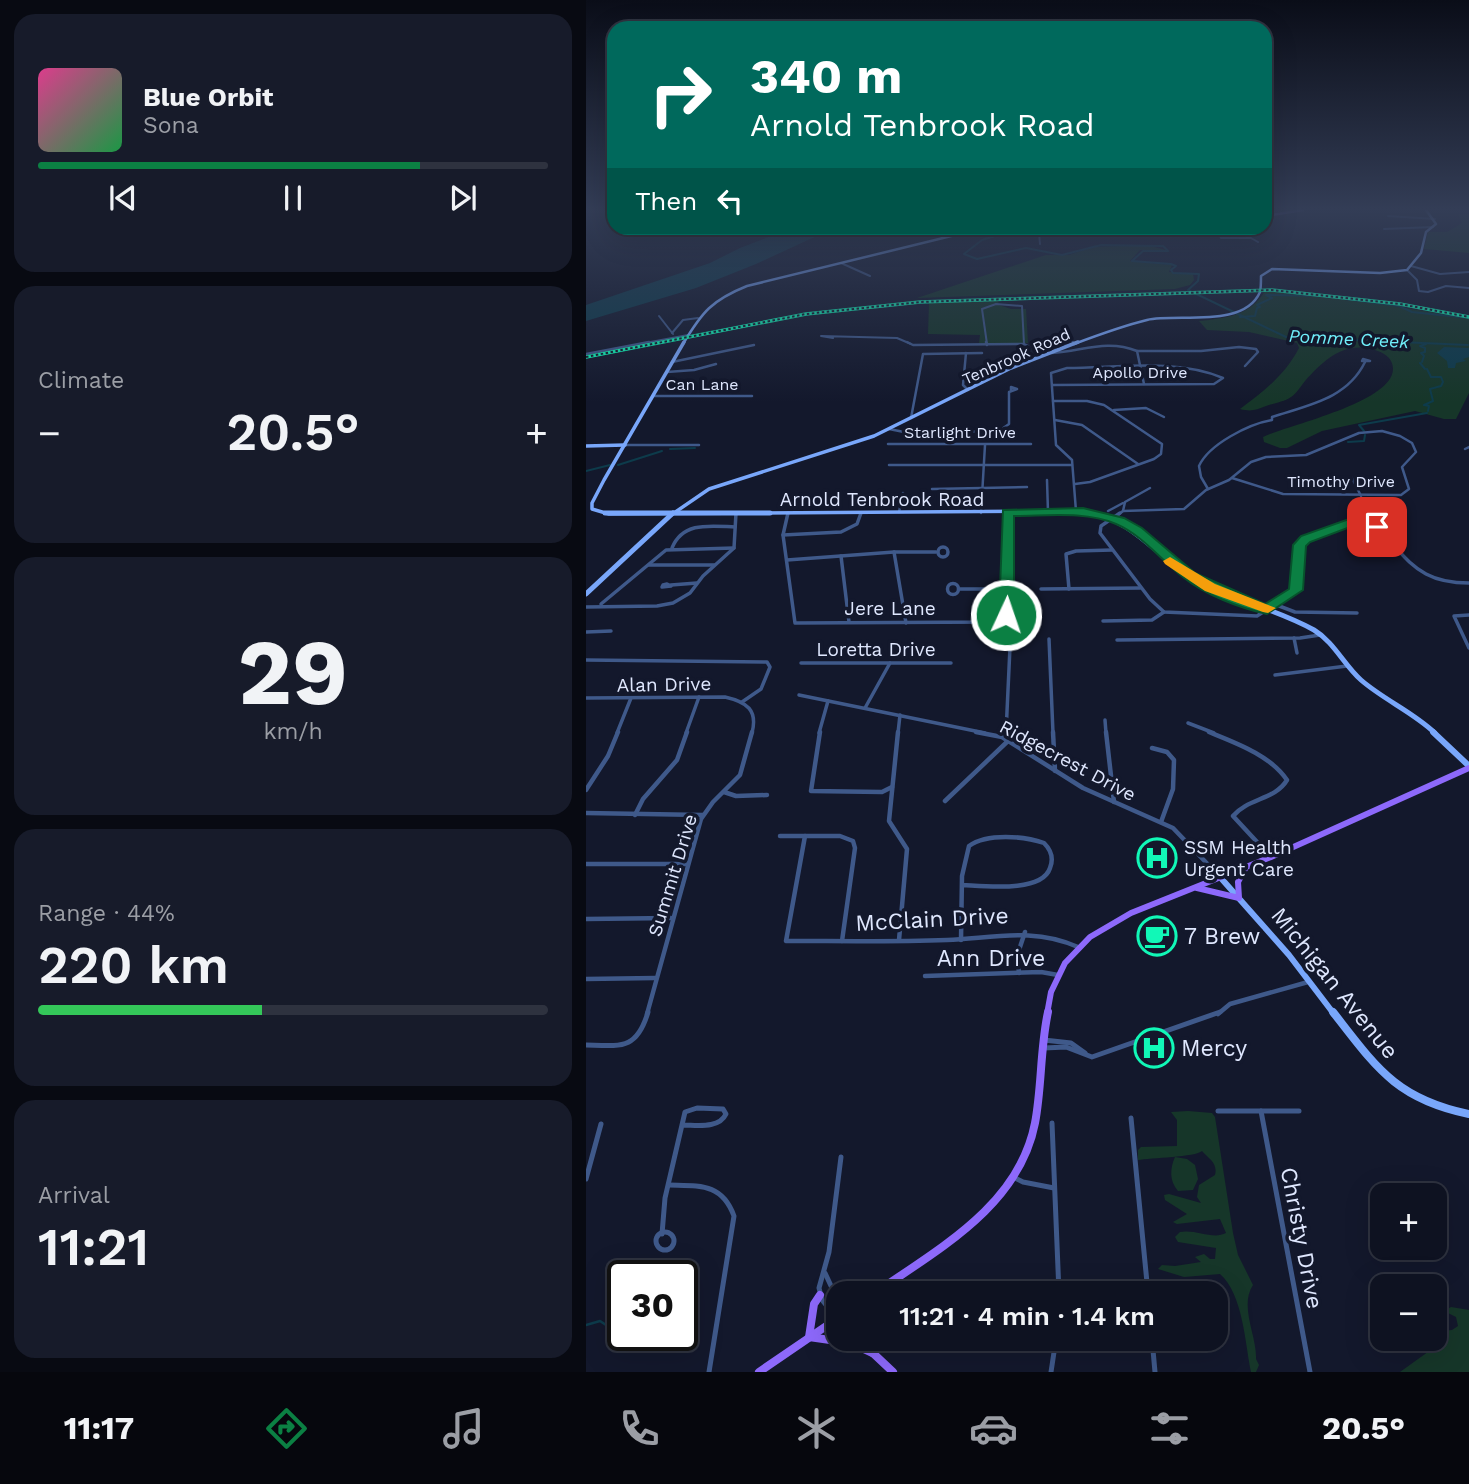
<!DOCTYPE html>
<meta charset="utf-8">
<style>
body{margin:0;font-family:"Work Sans",sans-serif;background:#171b2a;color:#f1f3f6;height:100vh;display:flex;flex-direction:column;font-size:26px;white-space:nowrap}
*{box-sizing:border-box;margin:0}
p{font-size:23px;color:#9b9ea5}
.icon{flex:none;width:38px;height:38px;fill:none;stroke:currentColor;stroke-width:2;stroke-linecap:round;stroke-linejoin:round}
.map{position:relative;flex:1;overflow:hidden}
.details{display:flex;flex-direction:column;gap:14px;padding:14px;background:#080a12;width:586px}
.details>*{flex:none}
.banner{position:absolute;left:21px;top:21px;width:665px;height:214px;border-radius:21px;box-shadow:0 7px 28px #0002,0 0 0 2px #2e323f;background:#00695c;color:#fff;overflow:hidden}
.controls{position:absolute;left:784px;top:1183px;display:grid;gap:14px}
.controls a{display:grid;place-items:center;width:77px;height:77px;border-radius:14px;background:#0e1221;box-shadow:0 7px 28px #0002,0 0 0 2px #2e323f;font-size:35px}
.speed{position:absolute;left:21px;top:1260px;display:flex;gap:14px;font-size:35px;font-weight:700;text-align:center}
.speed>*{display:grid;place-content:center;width:91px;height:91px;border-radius:50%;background:#0e1221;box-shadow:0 7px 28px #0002,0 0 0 2px #2e323f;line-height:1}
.speed .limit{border:4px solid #111;border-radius:10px;background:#fff;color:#111}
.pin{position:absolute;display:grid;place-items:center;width:60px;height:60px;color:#fff;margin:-30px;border-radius:14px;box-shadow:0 4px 10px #0006}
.me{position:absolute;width:77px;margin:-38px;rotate:3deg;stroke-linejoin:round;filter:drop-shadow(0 0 5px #0008)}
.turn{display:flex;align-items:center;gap:24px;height:147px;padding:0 28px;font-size:32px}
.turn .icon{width:91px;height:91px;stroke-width:2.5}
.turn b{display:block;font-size:49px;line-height:60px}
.then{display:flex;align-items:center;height:66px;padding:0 28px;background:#0003;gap:14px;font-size:26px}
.big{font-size:52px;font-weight:600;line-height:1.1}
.details .widget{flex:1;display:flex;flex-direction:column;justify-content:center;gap:10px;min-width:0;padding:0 24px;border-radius:21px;background:#171b2a}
.details .dial{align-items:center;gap:0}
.dial b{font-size:91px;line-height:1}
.song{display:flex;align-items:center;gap:21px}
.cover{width:84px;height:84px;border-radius:10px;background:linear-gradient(135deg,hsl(330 70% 55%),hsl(140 70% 35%))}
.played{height:7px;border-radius:4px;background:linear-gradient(90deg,#0b8043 75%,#2e323f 75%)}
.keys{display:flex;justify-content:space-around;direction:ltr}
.heat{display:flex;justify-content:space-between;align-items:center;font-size:38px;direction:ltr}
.charge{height:10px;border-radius:5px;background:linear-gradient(90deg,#34c759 44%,#2e323f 0)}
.trip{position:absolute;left:240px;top:1281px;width:402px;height:70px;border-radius:21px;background:#0e1221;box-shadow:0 7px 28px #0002,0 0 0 2px #2e323f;font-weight:600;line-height:70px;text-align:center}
.tab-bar{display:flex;height:112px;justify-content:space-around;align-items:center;background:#06070d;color:#9b9ea5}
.tab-bar .icon{width:49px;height:49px}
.tab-bar .active{color:#0b8043}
.tab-bar b{font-size:32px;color:#f1f3f6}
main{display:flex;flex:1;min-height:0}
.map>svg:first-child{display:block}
.green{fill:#163629}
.water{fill:#0d3b4b}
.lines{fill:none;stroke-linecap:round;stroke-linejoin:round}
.stream-far1{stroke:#0d3b4b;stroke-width:2}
.stream{stroke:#0d3b4b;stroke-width:2.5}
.street-far4{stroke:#3f598a;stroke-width:2}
.street-far3{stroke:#3f598a;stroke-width:2.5}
.street-far2{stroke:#3f598a;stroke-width:3.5}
.street-far1{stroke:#3f598a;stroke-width:4.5}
.street{stroke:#3f598a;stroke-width:5}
.secondary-far4{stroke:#79a7fb;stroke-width:2.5}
.secondary-far3{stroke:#79a7fb;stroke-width:3.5}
.secondary-far2{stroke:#79a7fb;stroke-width:5}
.secondary-far1{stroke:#79a7fb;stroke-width:6}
.secondary{stroke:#79a7fb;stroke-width:8}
.primary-far2{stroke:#8d69fb;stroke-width:2.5}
.primary-far1{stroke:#8d69fb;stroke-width:6}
.primary{stroke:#8d69fb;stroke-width:8}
.rail-casing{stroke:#11f8b7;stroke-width:3.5}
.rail{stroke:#13182c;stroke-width:2;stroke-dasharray:2.5;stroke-linecap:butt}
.route{fill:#0b8043;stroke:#07532c;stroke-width:2}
.slow{fill:#f59e0b}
.labels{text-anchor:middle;stroke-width:7;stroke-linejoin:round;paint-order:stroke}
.far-street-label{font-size:16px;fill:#dfe7fe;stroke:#13182c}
.far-water-label{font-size:18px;font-style:italic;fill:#70effb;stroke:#13182c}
.street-label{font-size:19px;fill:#dfe7fe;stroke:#13182c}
.poi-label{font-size:19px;fill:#dfe7fe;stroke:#13182c;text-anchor:start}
.near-street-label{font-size:23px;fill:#dfe7fe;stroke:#13182c}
.near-poi-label{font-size:23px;fill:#dfe7fe;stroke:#13182c;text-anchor:start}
</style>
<main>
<section class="details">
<div class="widget">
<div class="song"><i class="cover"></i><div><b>Blue Orbit</b><p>Sona</p></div></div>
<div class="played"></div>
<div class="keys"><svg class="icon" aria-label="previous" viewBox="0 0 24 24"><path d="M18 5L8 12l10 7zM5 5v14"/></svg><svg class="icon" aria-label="pause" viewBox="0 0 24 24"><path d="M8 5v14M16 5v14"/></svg><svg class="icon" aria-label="next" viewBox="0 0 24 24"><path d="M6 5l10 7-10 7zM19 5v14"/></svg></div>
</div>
<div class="widget"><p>Climate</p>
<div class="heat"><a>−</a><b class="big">20.5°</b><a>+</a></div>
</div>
<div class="widget dial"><b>29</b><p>km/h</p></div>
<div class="widget"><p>Range · 44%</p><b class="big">220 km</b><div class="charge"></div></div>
<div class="widget"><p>Arrival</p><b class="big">11:21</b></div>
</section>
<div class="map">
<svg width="883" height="1372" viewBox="0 0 883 1372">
<rect width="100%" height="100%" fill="#13182c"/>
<g class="green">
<path d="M872,214H883V253L838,249L842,232H861L876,223Z"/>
<path d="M560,245L580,250H554L544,261L586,265L583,272L607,274L608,280L604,285L589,289L331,298L460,255H483L507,247Z"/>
<path d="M679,291L794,304L883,318V393L870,419H858L829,411L736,431L701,448H694L678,442L677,437C700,425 824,399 805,361C801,353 790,350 782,348C754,344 736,362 719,381C715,386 710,394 705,397C698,402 688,403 680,406C670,410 665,412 654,409C678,391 699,375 713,348L711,343L663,332L621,330L613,321C640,318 664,316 679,291Z"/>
<path d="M412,300L413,305L425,309H440L442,343H393L394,335L342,334L343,303Z"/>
<path d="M602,1111L626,1113L629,1117L647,1233L652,1255L667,1285C653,1306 671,1336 670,1359L673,1365L670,1372H665C659,1343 657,1294 634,1274L598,1277L572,1269L576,1265L589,1266L615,1262L609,1257L618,1254L624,1259H629L630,1248L592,1242L589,1237L594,1232C610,1229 627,1240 640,1233L634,1219L591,1224L587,1222L601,1214L579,1200L578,1195L583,1194L615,1203L611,1197L613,1185L629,1175C632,1163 623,1159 616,1151C610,1157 564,1158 552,1160V1150L555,1147L591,1146V1120L585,1112Z"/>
<path d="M589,1157L601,1159L609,1165L612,1179L607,1190L592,1191C583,1181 584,1168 589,1157Z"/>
<path d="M865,1307L883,1310V1372H814L853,1344L850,1338L855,1331L866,1330L872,1326L870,1317L858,1311Z"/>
</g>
<g class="water">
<path d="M206,228H248L170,264L110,288L0,321V305L124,263L154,248Z"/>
<path d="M858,347L883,348V357L877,359L880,361L870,363L869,368H862L861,361L851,353Z"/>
</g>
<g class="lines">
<g class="stream-far1">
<path d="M434,228L396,240L378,254L391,259L440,248L476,255L515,245L577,246L582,251H557L546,261L585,264L590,266L585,270L587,273L613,274L612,281L602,290L700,337L882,345"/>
<path d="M654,317L669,316L671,308L674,307L671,305L686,298L680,295L737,296L813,306L826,312L883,318"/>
<path d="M836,362L838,356L835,353L839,352V348L834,346L840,344"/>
<path d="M834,363L839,369"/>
<path d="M841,369L845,377H855L857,382L855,386L844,389L847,401L838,405L843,406L842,411"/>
<path d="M778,431L773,425L841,413"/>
<path d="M762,442L778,441L779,435"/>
<path d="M84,449L109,448"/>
<path d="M32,465L76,451"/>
<path d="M0,471L24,465"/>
</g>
<path class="stream" d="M0,1325L14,1321L23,1327L31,1328"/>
<g class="street-far4">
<path d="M802,216L849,219"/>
<path d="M495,228H527"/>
<path d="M587,228H648"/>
<path d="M631,228L635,238H665L672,242"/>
<path d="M604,229L603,233H608L607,228"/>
<path d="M798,229L847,227"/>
<path d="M559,232L573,228"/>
<path d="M454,244L453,233L555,232"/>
<path d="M255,263L284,276"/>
<path d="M825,266L854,274L883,272"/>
<path d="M821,270L831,280L833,291L842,292L860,286L883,288"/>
<path d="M73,316L87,334"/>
<path d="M86,333L97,320L112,318"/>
<path d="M480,336L488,343"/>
<path d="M247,338L235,336L311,338L325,344"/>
<path d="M54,344L102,335"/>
<path d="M401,344L396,309L410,304L436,306L438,344"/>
</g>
<g class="street-far3">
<path d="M321,342L327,345L438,344L442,346L443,361"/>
<path d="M400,342L401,345"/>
<path d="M551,351H615L653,347L670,349L672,352L659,366"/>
<path d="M380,353L377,385L382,390"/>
<path d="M466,353C497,351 521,339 551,351L558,384"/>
<path d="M0,354L63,342"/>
<path d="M777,359L784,361H776Z"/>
<path d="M86,362L168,345"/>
<path d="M81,372L108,370L130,364"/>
<path d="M466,385L628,384L637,378C590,358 531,368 481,368L465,373L470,445L486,460L490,511"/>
<path d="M67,396H166"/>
<path d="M467,401H501L518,405L576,444L575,454L568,459L504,482L489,484"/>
<path d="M528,410L560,408L578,417"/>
<path d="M325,418L337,354L396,353"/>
<path d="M469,420L496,425L552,464"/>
<path d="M303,429L323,433L413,431L423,424V392L431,389L425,387V390"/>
<path d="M413,431L424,432L418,429"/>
<path d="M302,444H445"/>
<path d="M39,445H113"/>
<path d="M879,449L883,447"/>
<path d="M303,465H486"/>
<path d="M766,478L775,496"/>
<path d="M461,480L462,512"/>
<path d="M346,489L441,487"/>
<path d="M622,489L615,477L613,466C623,444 663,424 686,420V417C722,405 761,399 779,362"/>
<path d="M522,511L537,503"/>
<path d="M537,511L539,502L564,488"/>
<path d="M313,512L317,493"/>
<path d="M395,513L399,445"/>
<path d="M532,515L537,511L598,509L620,490L643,480L665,462L680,457L720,455L773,433L796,431L814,436L826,443L830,452L816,467L823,489L815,495L697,494L646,478"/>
</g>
<g class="street-far2">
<path d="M202,513L197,535L209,623L409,622L420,615L422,513"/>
<path d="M534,513L515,526L514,533L564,599L578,612L671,616L710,591L715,542C726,535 738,531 750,528C803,514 803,554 840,574C853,581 868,583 883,583"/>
<path d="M197,535L255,532L271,524L275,513"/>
<circle cx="357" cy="552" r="5"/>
<path d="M86,548C97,521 125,526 149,527"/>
<path d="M308,552L320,623"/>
<path d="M255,556L263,622"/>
<path d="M201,560L308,552H350"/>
<path d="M63,565H128"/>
<circle cx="367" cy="589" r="5.5"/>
<path d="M81,584L85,586L76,587L77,585Z"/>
<path d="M85,585L111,583"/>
<path d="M374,589H421"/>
<path d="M455,589L554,588"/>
<path d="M483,589L480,554L490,551L526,550"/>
<path d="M15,604L80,550L148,548"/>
<path d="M688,604L709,612L771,613"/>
<path d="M0,607L71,606L87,603L104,593L117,576L148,548L150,513"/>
<path d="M883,615L868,616L883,648"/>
<path d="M517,621L566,620L578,612"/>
<path d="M0,632L25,631"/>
<path d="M708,638L711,653"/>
<path d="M463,639L467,733"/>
<path d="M531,640L714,638L734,635"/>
<path d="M0,660L181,662L184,667L175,689L156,702"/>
<path d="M215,663H365"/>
<path d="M689,675L761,666"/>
<path d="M213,695L399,733"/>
<path d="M0,698L139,697C161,702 172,710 166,733"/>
<path d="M279,708L304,663"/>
<path d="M519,720L520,733"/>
<path d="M602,723L628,733"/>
<path d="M31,733L45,698"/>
<path d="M100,733L113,697"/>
<path d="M233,733L242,701"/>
<path d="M312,733L314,715"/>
<path d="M420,733L424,647"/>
</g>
<g class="street-far1">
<path d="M234,732L225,791L296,792L306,787"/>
<path d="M312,732L303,821L321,849L313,940"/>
<path d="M390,732L416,737L497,788L587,828L634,877"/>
<path d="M467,732L469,771"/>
<path d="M520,732L528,802"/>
<path d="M623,732C650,743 684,755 701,780C689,800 662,798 647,816L684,856"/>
<path d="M420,740V732"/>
<path d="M566,748L581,752L588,760L587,789L575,822"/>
<path d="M0,790L22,756L32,732"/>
<path d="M138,792L150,796L181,795"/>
<path d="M359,801L422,741"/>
<path d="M0,813L117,815"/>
<path d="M49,815L57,799L91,760L101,732"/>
<path d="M194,836H254L267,841L269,848L256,941"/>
<path d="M219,836L200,941C253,941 307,942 361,940C407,938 448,927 492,947"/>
<path d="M0,864H102"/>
<path d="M0,919L85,918"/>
<path d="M375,940L376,876L383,846C401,833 438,836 458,843C465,850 468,858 464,868C456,893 398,886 377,885"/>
<path d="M433,973L431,956L439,932"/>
<path d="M339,976L455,972L472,975"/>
<path d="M0,979L69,978"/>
<path d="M61,1014L115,819L127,802L154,775L166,732"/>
<path d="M632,1014L644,1004L722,982"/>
</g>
<g class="street">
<path d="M458,1040L485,1043L499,1053"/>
<path d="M0,1045C35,1046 51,1050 62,1012"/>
<path d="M458,1048L480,1047L506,1057L634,1012"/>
<path d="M632,1111H713"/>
<path d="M675,1111L724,1372"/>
<path d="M545,1118L562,1293"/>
<path d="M466,1123L473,1293"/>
<path d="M427,1177L437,1182L468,1188"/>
<path d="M0,1179L15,1124"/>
<path d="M83,1185C114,1186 136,1183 148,1216L123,1372"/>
<circle cx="79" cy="1241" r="9"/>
<path d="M76,1234L79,1198L99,1112L111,1108L137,1109L140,1114C133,1129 111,1125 97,1125"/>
<path d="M239,1273L246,1288L251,1316"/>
<path d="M250,1317L236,1300L233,1288L243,1252L255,1157"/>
<path d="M566,1339L569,1372"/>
<path d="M465,1372L470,1339"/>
</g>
<g class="secondary-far4">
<path d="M97,344C116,312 126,300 161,286L398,228"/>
<path d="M488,344C512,335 536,326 561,320C591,313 658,329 674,292C675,288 675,281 675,276L686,269L794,273L821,270L835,253L840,232L850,224L840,210"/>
</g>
<g class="secondary-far3">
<path d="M98,342L18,480L6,503V509L23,514L481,511L511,515"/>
<path d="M0,446L39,445"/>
<path d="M85,515L123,489L288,436L425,368L492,342"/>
</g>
<g class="secondary-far2">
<path d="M19,513H184"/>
<path d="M502,513C547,519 569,555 605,577C644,600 689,608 728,630C748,642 758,665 775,680C798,700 827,712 849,733"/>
<path d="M0,594L87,513"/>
</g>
<g class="secondary-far1">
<path d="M847,732L883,766"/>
<path d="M634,877L703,955L748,1014"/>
</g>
<path class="secondary" d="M747,1012C790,1067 810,1099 883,1114"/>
<path class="primary-far2" d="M679,216L717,210"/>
<g class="primary-far1">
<path d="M611,888L653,898L652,882L660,867"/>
<path d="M461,1014L465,992L479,963L504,937L545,913L685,857L883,768"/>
</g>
<g class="primary">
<path d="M289,1293C352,1249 433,1206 449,1123C456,1086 454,1049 462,1012"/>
<path d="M234,1295L228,1304L223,1337L265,1343L286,1353L285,1339"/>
<path d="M272,1339L307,1372"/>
<path d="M173,1372L252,1318"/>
</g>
<g class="rail-casing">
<path id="rail" d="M0,357L220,314L334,302L686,290L814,304L883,317"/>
</g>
<use href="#rail" class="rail"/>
</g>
<linearGradient id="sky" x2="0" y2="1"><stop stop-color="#0a0d18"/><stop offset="0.52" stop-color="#333d56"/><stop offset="1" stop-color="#333d56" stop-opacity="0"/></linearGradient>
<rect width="883" height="402" fill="url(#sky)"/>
<path class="route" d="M497,508L538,518L556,528L609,573L679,604L703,589L707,545L715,536L763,519L791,523L797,527L791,531L764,527L724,542L720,546L717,590L681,614C654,608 619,595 597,577C575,560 556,535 530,524C499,511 461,516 428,516V615L420,620L415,618L413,615L417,510Z"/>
<path class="slow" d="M584,557L629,584L690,608L682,613L677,612L619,591L579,564L577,561Z"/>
<defs>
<g id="hospital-ring" transform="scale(2.0125)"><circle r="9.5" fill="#13182c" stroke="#11f8b7" stroke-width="1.5"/><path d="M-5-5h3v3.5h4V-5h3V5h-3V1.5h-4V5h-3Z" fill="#11f8b7"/></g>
<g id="cafe-ring" transform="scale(2.0125)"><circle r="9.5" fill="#13182c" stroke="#11f8b7" stroke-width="1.5"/><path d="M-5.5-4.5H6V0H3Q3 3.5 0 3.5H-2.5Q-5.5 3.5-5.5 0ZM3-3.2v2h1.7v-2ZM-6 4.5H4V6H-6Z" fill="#11f8b7"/></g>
</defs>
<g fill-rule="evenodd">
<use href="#hospital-ring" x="571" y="858"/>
<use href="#cafe-ring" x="571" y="936"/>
<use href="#hospital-ring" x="568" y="1048"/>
</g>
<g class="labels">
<g class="far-street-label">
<text transform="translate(430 356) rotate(-24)" y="6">Tenbrook Road</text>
<text x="554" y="378">Apollo Drive</text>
<text x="116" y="390">Can Lane</text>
<text x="374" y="438">Starlight Drive</text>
<text x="755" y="487">Timothy Drive</text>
</g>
<g class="far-water-label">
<text transform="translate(763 339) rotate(3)" y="6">Pomme Creek</text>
</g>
<g class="street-label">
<text x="296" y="506">Arnold Tenbrook Road</text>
<text x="304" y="615">Jere Lane</text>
<text x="290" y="656">Loretta Drive</text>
<text transform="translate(78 684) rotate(-1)" y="7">Alan Drive</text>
<text transform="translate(482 760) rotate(28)" y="7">Ridgecrest Drive</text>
<text transform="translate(86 875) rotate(-73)" y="7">Summit Drive</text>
</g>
<g class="poi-label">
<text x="598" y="854">SSM Health<tspan x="598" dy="22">Urgent Care</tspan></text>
</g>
<g class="near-street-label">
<text transform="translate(346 919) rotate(-3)" y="8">McClain Drive</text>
<text x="405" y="966">Ann Drive</text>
<text transform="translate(749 983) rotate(51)" y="8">Michigan Avenue</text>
<text transform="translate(716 1238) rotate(79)" y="8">Christy Drive</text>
</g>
<g class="near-poi-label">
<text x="598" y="944">7 Brew</text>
<text x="595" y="1056">Mercy</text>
</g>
</g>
</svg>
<div class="controls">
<a>+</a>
<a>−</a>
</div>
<div class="speed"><div class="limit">30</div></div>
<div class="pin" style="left:791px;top:527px;background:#d93025"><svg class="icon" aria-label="arrive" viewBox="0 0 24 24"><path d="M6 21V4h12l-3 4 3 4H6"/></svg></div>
<svg class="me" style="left:420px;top:615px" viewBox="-20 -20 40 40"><circle r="17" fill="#0b8043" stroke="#fff" stroke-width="3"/><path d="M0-11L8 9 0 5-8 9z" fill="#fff"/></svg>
<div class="trip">11:21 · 4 min · 1.4 km</div>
<div class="banner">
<div class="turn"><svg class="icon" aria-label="right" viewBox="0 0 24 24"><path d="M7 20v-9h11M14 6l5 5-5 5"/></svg><div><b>340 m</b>Arnold Tenbrook Road</div></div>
<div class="then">Then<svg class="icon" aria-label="left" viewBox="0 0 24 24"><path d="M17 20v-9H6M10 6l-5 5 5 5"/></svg></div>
</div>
</div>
</main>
<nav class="tab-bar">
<b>11:17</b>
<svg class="icon active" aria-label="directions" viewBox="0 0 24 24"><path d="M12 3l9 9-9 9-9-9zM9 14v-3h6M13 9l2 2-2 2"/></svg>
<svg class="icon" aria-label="music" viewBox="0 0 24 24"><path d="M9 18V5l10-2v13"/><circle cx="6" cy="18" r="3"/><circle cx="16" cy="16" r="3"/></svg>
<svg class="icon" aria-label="phone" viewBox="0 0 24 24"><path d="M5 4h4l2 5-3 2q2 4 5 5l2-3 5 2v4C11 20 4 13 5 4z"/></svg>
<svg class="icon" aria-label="climate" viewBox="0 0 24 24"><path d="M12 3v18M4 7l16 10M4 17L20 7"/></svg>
<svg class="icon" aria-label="car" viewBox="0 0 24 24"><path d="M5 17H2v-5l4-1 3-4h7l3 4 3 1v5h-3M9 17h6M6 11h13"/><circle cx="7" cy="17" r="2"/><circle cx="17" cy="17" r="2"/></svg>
<svg class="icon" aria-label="filters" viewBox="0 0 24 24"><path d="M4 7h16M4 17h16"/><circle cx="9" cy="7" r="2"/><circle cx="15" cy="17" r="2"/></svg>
<b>20.5°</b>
</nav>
